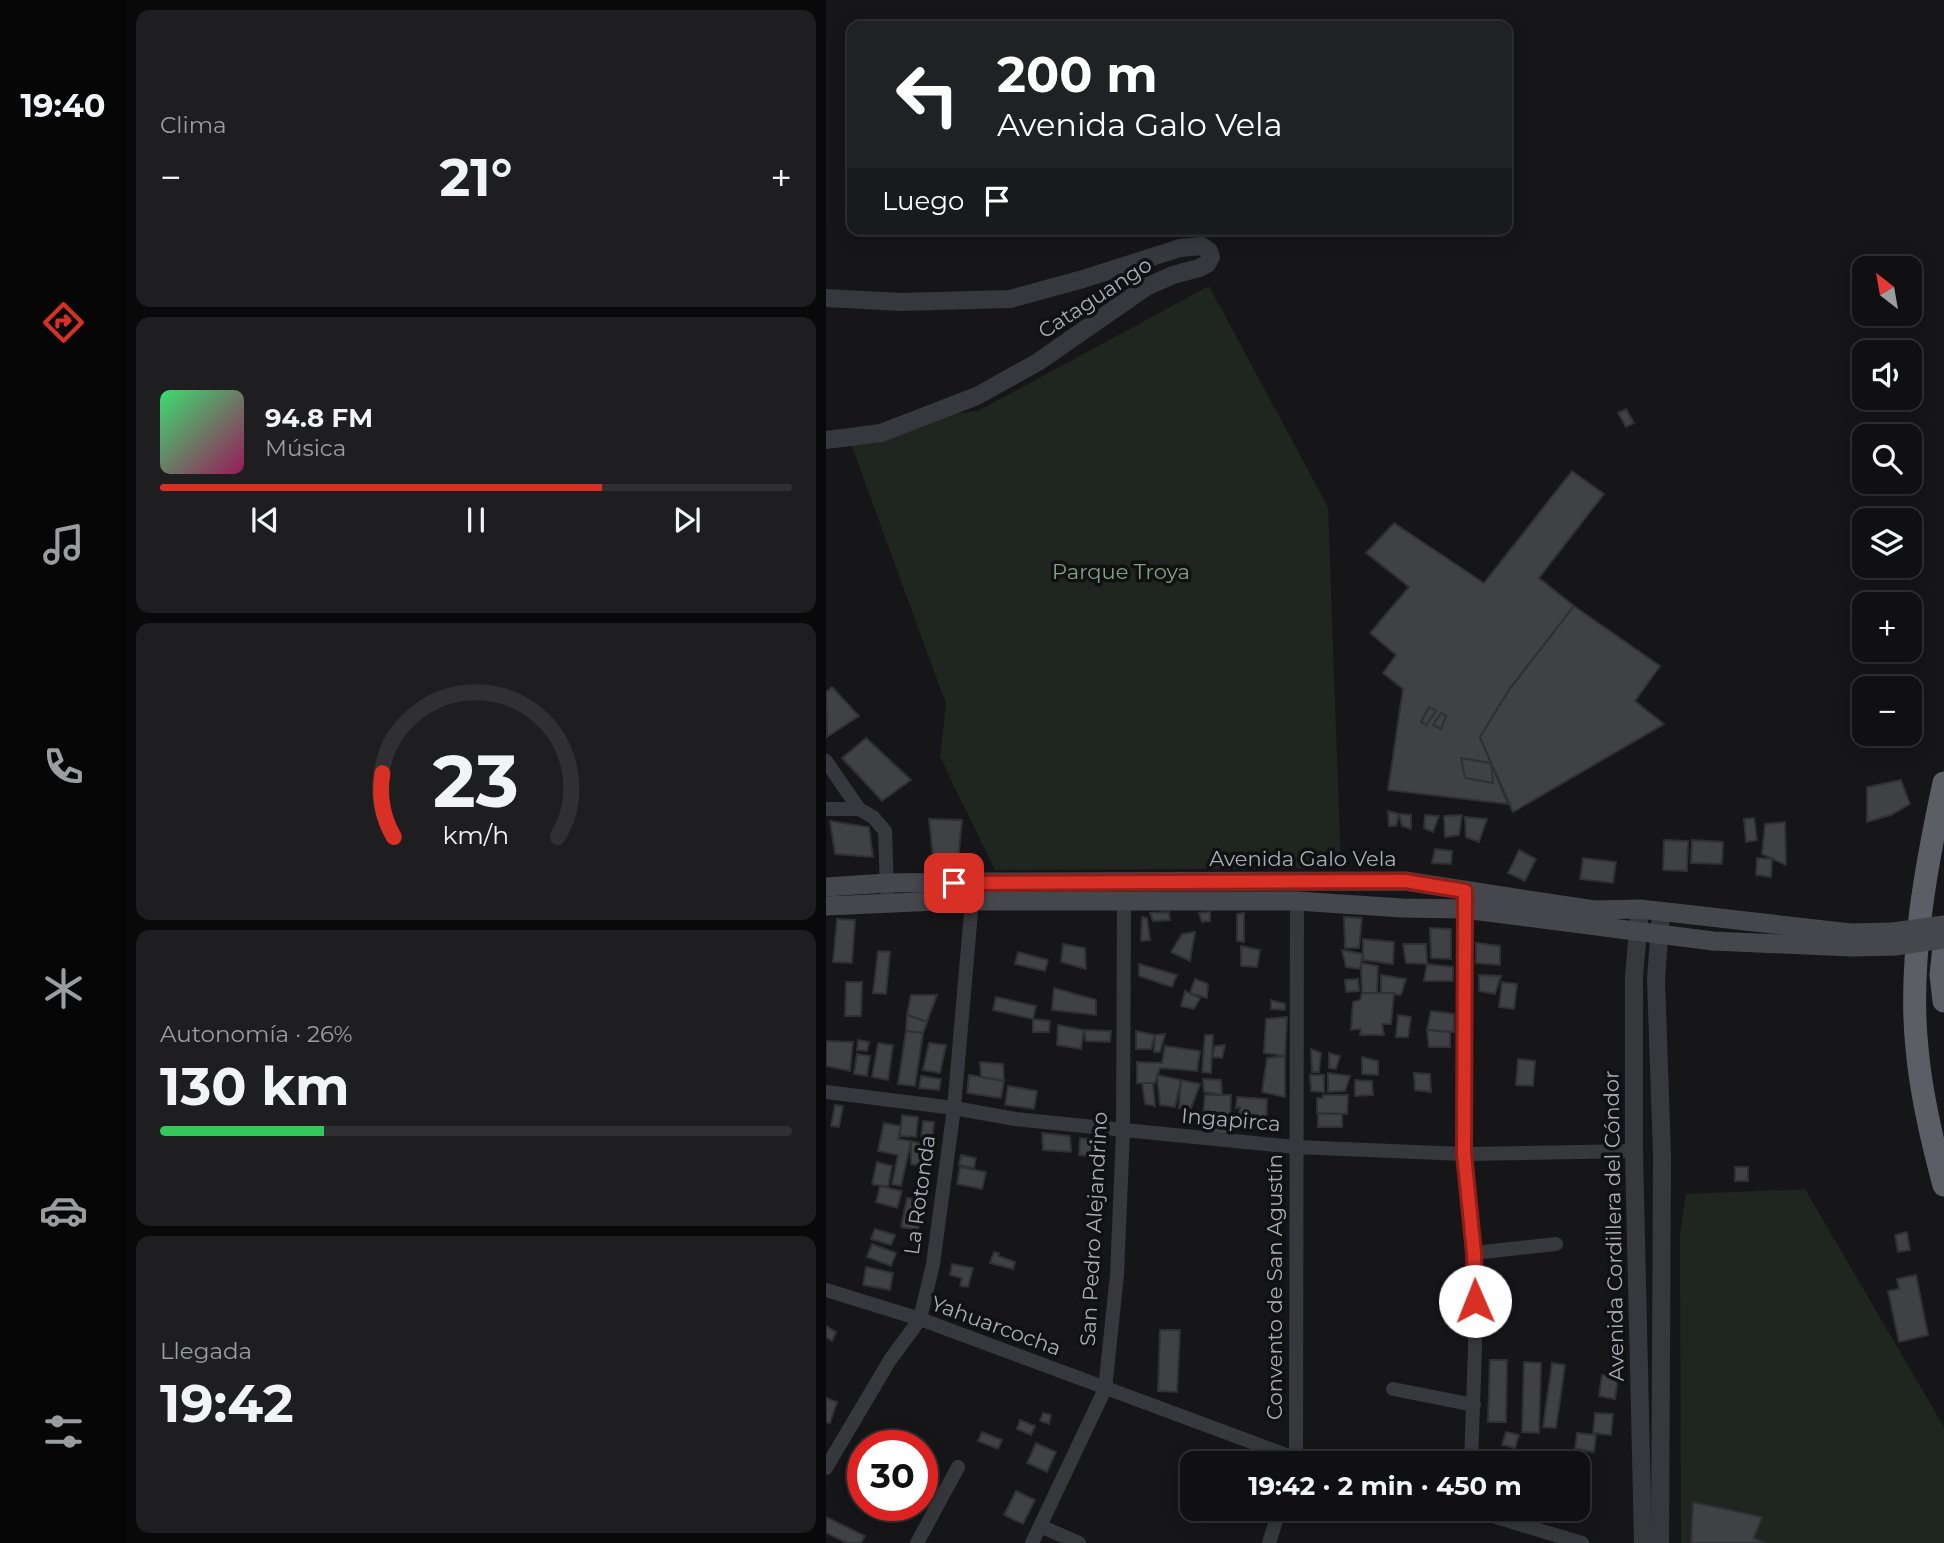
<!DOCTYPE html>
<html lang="es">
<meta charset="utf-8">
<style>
body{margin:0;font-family:Montserrat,sans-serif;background:#1e1e20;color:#f1f3f6;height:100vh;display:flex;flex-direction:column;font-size:26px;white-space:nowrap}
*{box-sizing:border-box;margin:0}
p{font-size:23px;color:#9c9d9f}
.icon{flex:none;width:38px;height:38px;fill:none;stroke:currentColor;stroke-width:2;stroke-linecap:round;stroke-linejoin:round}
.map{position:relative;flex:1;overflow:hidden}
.side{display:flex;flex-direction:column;gap:10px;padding:10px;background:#09090a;width:700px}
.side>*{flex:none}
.guide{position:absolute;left:21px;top:21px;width:665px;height:214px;border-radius:14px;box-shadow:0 4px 18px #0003,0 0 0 2px #303032;background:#202124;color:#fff;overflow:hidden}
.needle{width:46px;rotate:329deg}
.controls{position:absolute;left:1026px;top:256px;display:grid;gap:14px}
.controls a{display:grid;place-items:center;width:70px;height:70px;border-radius:14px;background:#101012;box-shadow:0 4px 18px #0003,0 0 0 2px #303032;font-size:35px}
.speed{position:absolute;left:21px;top:1430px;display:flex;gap:14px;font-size:35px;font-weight:700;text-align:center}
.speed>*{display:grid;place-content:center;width:91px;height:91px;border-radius:50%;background:#101012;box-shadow:0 4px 18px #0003,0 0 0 2px #303032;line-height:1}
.speed .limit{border:10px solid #d22;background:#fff;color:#111}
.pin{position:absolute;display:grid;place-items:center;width:60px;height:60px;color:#fff;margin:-30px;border-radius:14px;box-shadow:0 4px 10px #0006}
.me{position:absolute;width:77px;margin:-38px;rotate:359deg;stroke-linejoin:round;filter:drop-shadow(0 0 5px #0008)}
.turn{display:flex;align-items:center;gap:24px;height:147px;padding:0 35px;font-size:32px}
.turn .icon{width:91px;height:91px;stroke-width:2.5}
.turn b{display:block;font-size:49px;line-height:60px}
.then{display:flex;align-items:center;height:66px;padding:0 35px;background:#0003;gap:14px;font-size:26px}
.big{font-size:52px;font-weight:700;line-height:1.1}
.side .tile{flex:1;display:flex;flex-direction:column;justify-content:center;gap:10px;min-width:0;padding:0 24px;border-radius:14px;background:#1e1e20}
.side .dial{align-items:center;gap:0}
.dial svg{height:182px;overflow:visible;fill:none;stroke:#303032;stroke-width:7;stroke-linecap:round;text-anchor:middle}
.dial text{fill:#f1f3f6;stroke:none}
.song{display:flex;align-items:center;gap:21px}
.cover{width:84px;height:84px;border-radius:10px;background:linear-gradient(135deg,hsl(140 70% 55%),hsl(330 70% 35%))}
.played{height:7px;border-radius:4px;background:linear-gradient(90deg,#d93025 70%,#303032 70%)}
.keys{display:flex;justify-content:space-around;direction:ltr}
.heat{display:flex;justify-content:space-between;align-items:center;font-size:38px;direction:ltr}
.charge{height:10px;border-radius:5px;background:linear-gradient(90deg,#34c759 26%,#303032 0)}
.trip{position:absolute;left:354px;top:1451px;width:410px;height:70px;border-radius:14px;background:#101012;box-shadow:0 4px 18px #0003,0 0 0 2px #303032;font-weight:700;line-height:70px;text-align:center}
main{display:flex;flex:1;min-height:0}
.tabs{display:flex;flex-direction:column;width:126px;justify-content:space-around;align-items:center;background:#060607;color:#9c9d9f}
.tabs .icon{width:49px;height:49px}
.tabs .active{color:#d93025}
.tabs b{font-size:32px;color:#f1f3f6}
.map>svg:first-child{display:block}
.green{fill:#1e261f}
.building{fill:#404145;stroke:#303034;stroke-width:2}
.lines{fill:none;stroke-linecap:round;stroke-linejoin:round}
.minor{stroke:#37383d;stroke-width:14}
.tertiary{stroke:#37383d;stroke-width:18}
.secondary{stroke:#45474d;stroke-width:19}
.trunk{stroke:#5b5e65;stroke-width:23}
.secondary-bridge{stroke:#45474d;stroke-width:19}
.route-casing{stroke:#8d1f18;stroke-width:18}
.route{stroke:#d93025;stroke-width:12}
.labels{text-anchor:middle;stroke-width:7;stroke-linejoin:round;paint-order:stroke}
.street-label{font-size:21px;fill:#a8adb8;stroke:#111113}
.park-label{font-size:21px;fill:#7fa381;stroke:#111113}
</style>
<main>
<nav class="tabs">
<b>19:40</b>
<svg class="icon active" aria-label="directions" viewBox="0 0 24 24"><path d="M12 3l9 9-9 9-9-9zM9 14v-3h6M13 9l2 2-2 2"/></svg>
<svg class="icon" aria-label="music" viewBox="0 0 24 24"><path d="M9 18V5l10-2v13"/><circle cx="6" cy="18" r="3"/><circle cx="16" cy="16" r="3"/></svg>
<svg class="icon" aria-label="phone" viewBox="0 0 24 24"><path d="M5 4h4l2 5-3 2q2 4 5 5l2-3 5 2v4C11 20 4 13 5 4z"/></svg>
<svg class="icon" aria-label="climate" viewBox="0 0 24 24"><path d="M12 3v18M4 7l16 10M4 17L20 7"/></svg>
<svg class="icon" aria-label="car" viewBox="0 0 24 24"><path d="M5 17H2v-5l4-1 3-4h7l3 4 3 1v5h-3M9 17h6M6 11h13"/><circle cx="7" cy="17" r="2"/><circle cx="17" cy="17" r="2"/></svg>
<svg class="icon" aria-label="filters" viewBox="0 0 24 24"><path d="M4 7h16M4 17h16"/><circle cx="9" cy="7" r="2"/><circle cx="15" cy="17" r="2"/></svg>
</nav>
<section class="side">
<div class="tile"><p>Clima</p>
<div class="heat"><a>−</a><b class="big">21°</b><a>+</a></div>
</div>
<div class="tile">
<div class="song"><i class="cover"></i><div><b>94.8 FM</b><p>Música</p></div></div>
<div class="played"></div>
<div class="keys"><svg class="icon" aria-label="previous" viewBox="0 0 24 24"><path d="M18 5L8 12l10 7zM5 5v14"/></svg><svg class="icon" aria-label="pause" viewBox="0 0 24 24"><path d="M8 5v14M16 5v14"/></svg><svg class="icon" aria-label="next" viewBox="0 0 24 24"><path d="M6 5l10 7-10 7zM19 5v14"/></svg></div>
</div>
<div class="tile dial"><svg viewBox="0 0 100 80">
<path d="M14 69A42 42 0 1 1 86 69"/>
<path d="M14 69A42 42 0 0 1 9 41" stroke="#d93025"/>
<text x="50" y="56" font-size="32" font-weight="700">23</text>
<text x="50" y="72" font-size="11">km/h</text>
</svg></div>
<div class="tile"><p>Autonomía · 26%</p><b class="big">130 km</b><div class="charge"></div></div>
<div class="tile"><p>Llegada</p><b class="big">19:42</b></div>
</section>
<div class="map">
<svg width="1118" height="1543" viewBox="0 0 1118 1543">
<rect width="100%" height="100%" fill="#161618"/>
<g class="green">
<path d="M383,286L502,507L515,868L169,870L114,757L120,704L22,436L97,417L152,411Z"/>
<path d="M979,1189L1118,1427V1543H855L854,1233L860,1194Z"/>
</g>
<g class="building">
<path d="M800,409L808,423L800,427L792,413Z"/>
<path d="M746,471L778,494L713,578L748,606L683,690L654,737L682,804L562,790L577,689L557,673L570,655L544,633L583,587L540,553L568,523L658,583Z"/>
<path d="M748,606L834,666L809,701L838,724L687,812L654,737L683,690Z"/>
<path d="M6,687L33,716L1,737L0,692Z"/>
<path d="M603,707L610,711L600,725L595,722Z"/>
<path d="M615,713L620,716L615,729L607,725Z"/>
<path d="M40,738L85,780L56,801L16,758Z"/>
<path d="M635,758L665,763L667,783L639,778Z"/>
<path d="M1075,780L1084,804L1065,815L1041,822V787Z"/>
<path d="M562,811L573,814L570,826H563Z"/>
<path d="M573,814L585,815V829L576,826Z"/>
<path d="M599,815L613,816L607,832L598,828Z"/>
<path d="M636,815L633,835L619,837L618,816Z"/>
<path d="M639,817L661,819L653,842L640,837Z"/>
<path d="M928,818L931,840L920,842L918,819Z"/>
<path d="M103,819L136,820L132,861L108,865Z"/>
<path d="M4,821L43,827L47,857L9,854Z"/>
<path d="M959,822L960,865L936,854L939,824Z"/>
<path d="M838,840L862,841L861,871L837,870Z"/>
<path d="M866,840L897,842L896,864L865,863Z"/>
<path d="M609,849L626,851L625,864L606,863Z"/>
<path d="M693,850L710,859L699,881L682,873Z"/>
<path d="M757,858L790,862L787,883L754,879Z"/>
<path d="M931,858L946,859L945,877L930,875Z"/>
<path d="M343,912L344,920L327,921L324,913Z"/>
<path d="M384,912V921L376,922L373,913Z"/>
<path d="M418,913V942L411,941V914Z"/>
<path d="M316,917L321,918L324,940L315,941Z"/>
<path d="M518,917L536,918L533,948H519Z"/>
<path d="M11,919L29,920L26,963L7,962Z"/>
<path d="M604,928L625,929V959L605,958Z"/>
<path d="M369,932L364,961L345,952L356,934Z"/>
<path d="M537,939L568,942L567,964L537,960Z"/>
<path d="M650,943L674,946V965L650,963Z"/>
<path d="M237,944L259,948L260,969L235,962Z"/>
<path d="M577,944H600L601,964L580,963Z"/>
<path d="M415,946L434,950L431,967L415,966Z"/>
<path d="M516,950L537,954L534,969L520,967Z"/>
<path d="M52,951L64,952L60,994L47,993Z"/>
<path d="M192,952L222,960L219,971L189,964Z"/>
<path d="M535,963L552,966L551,993H536Z"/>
<path d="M313,964L351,975L346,987L313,976Z"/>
<path d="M601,964L627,967V981H598Z"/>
<path d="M555,975L580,979L575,995L555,993Z"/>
<path d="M653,975L675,976L669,994L653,991Z"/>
<path d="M369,979L382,984L381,998L364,993Z"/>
<path d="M532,979L533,991L520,992L519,980Z"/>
<path d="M20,982H36L35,1016H19Z"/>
<path d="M676,982L691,984L688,1009L673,1007Z"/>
<path d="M228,988L270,1000V1015L226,1010Z"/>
<path d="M359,991L374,998L368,1009L355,1006Z"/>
<path d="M536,993H568L565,1024H556L558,1035H534L535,1029L525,1030L527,1002L534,1000Z"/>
<path d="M85,995H111L101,1022L81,1015Z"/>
<path d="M170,997L210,1006L207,1019L167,1010Z"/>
<path d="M445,1000L459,1004V1010L445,1009Z"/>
<path d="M605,1011L628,1014V1032L601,1030Z"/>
<path d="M81,1015L101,1022L97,1033L80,1031Z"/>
<path d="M572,1015L585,1017L582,1037H570Z"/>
<path d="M461,1017L459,1056L438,1053L440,1019Z"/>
<path d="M207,1019L224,1021L223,1032H207Z"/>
<path d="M232,1025L258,1030L255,1049L231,1045Z"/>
<path d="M258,1030L285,1031L284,1042L260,1041Z"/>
<path d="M601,1030L624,1032V1047H603Z"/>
<path d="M80,1031L97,1033L89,1086L72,1084Z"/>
<path d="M310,1031L329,1035L325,1049H310Z"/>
<path d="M339,1034L334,1052H328L329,1035Z"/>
<path d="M379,1035H387L385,1073L376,1072Z"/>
<path d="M32,1040L43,1042L41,1051L31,1050Z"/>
<path d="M0,1041L27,1042L24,1071L0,1066Z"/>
<path d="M52,1043L67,1045L62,1080L46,1077Z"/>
<path d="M103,1043L120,1045L114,1073L97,1070Z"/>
<path d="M399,1045L396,1058L386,1057L389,1046Z"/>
<path d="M339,1046L374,1051L371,1071L334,1068L329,1083H311V1062L336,1063Z"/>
<path d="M485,1049L495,1053L493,1072H486Z"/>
<path d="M503,1053L514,1056L510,1069L503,1068Z"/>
<path d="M31,1054L44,1056L41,1076L28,1074Z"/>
<path d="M459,1056V1097L436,1092L441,1058Z"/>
<path d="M536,1057L552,1061V1075L536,1074Z"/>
<path d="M692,1059L709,1061L707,1086L690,1085Z"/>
<path d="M154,1062L177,1064L178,1081L155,1077Z"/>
<path d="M502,1073L524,1076L519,1091L502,1092Z"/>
<path d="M588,1073L604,1074L605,1092L589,1090Z"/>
<path d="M143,1075L178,1081L175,1098L141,1093Z"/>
<path d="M331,1075L355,1080L349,1107L334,1105Z"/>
<path d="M484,1075H498V1092L485,1091Z"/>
<path d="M95,1076L115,1079L113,1090L93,1088Z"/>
<path d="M377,1079L395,1080L396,1095L378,1092Z"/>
<path d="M355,1080L374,1084L365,1108H353Z"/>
<path d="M529,1080L546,1081L547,1095L529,1096Z"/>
<path d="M316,1083H327L329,1106L319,1104Z"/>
<path d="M182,1086L211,1091L208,1109L179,1105Z"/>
<path d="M379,1095H405L403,1136H388L386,1129L376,1128Z"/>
<path d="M497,1095H522L521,1114L491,1113V1098H497Z"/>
<path d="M411,1097L441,1099L440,1130L412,1124L414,1107L410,1108Z"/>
<path d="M9,1105L17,1106L13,1127L5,1126Z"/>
<rect x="492" y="1114" width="24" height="13"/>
<path d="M76,1115L92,1117L90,1137L74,1136Z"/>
<path d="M97,1121L108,1122L106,1141L95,1140Z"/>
<path d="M58,1123L75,1126L72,1139L85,1141L75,1186L66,1184L72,1155L52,1151Z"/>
<path d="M216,1133L244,1136L245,1152L217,1150Z"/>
<path d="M254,1138L281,1141L279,1158L253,1155Z"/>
<path d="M85,1141L101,1145L100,1167L85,1164Z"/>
<path d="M135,1155L150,1158L148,1168L133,1165Z"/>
<path d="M51,1162L66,1166L62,1187L46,1184Z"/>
<path d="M134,1167L160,1172L156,1189L131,1184Z"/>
<rect x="909" y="1167" width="13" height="14"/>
<path d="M54,1186L76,1191L71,1208L50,1202Z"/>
<path d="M81,1198L98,1201L92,1230L75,1227Z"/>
<path d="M49,1229L69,1235L65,1245L45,1239Z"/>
<path d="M1081,1232L1084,1250L1072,1252L1069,1235Z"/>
<path d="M46,1244L70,1253L65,1266L41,1257Z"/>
<path d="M168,1252L173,1253L172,1256L189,1262L187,1269L164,1263Z"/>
<path d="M126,1264L147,1268L142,1287L134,1286L136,1278L124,1275Z"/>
<path d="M40,1267L67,1273L64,1290L37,1285Z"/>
<path d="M1090,1275L1102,1335L1073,1342L1062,1291L1073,1289L1071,1279Z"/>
<path d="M0,1326L10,1332L6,1341L0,1337Z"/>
<path d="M334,1330H354L351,1392L332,1391Z"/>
<path d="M664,1360H681L680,1422H662Z"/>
<path d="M698,1362L715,1363L713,1433L696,1432Z"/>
<path d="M726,1363L739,1365L730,1428L717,1427Z"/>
<path d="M776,1375L792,1377L789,1399L773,1396Z"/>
<path d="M0,1398L11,1402L4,1423L0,1422Z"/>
<path d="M217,1413L225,1415L223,1424L214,1421Z"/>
<path d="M769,1413L787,1414L785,1435L767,1433Z"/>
<path d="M194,1420L209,1426L205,1435L191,1429Z"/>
<path d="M156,1432L176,1440L172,1449L152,1441Z"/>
<path d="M680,1432L693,1435L689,1448L676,1445Z"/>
<path d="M751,1433L770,1435L768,1452L749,1449Z"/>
<path d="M210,1443L230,1452L221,1472L201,1463Z"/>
<path d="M190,1491L209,1500L197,1524L178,1515Z"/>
<path d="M867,1502L936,1517L928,1538L939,1543H865Z"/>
<path d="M0,1517L39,1536L35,1543H21L0,1533Z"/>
</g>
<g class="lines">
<g class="minor">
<path d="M0,761L33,809L47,817L59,831L61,891"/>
<path d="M0,809H33"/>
<path d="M638,902V1154L648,1253L649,1349L645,1463"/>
<path d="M0,1092L128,1108L189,1119L469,1147L638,1154L808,1151"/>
<path d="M648,1253L730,1244"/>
<path d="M0,1290L94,1319L482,1463"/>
<path d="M567,1389L648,1405"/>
<path d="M470,1463L471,901"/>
<path d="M0,1468L64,1360L94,1319L107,1264L128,1108L146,901"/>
<path d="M640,1508L756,1543"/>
<path d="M214,1526L253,1543"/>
<path d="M91,1543L132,1467"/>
<path d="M206,1543L279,1389L291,1275L297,1132L298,902"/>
<path d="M443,1543L454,1508"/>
</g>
<g class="tertiary">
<path d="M0,298L74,302L184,299L257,279L354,248L376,246L383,251L385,257L381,264L373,268L347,275L320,287L212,362L151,396L55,433L0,440"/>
<path d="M814,909L808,976V1151L817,1543"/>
<path d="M834,1543L836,1156L830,979L835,912"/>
</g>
<g class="secondary">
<path d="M0,887L61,883L149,882L579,881L768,910L814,909L1025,933L1067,932"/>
<path d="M0,906L112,901H471L576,908L638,909L887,941L1025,947L1069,946"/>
</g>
<g class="trunk">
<path d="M1118,783C1100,866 1082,963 1091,1048C1095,1094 1106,1141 1118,1185"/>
<path d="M1118,947L1115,975L1118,1001"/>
</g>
<g class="secondary-bridge">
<path d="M1067,932L1118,925"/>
<path d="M1069,946L1118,939"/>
</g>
</g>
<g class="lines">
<g class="route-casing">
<path id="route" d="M128,883L579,881L639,891L638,1154L648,1253L649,1301"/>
</g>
<use href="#route" class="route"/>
</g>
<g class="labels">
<g class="street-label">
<text transform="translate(269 298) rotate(-33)" y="7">Cataguango</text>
<text x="477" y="866">Avenida Galo Vela</text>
<text transform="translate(405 1120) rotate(5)" y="7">Ingapirca</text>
<text transform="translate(94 1195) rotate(-82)" y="7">La Rotonda</text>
<text transform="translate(788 1226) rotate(-91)" y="7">Avenida Cordillera del Cóndor</text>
<text transform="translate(268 1229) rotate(-87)" y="7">San Pedro Alejandrino</text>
<text transform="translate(449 1287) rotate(-90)" y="7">Convento de San Agustín</text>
<text transform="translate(170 1326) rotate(20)" y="7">Yahuarcocha</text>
</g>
<g class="park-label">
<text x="295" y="579">Parque Troya</text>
</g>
</g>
</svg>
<div class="controls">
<a><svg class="needle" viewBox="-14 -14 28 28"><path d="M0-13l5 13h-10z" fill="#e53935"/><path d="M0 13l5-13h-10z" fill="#9c9d9f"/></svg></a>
<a><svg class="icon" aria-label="sound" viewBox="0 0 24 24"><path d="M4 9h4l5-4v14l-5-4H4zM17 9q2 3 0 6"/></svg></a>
<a><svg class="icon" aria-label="search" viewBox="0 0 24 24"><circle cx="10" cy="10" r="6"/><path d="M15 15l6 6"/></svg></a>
<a><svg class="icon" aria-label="layers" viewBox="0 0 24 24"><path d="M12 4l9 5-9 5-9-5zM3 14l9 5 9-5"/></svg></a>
<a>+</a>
<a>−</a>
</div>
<div class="speed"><div class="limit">30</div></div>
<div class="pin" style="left:128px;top:883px;background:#d93025"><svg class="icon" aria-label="arrive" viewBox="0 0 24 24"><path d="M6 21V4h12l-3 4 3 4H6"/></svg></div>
<svg class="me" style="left:649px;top:1301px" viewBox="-20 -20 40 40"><circle r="19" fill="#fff"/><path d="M0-13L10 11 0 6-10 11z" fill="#d93025"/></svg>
<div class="trip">19:42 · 2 min · 450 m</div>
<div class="guide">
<div class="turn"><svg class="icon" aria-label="left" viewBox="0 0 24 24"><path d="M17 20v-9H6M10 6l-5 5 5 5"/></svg><div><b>200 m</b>Avenida Galo Vela</div></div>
<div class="then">Luego<svg class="icon" aria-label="arrive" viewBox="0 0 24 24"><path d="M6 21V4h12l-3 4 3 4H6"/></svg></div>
</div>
</div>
</main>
